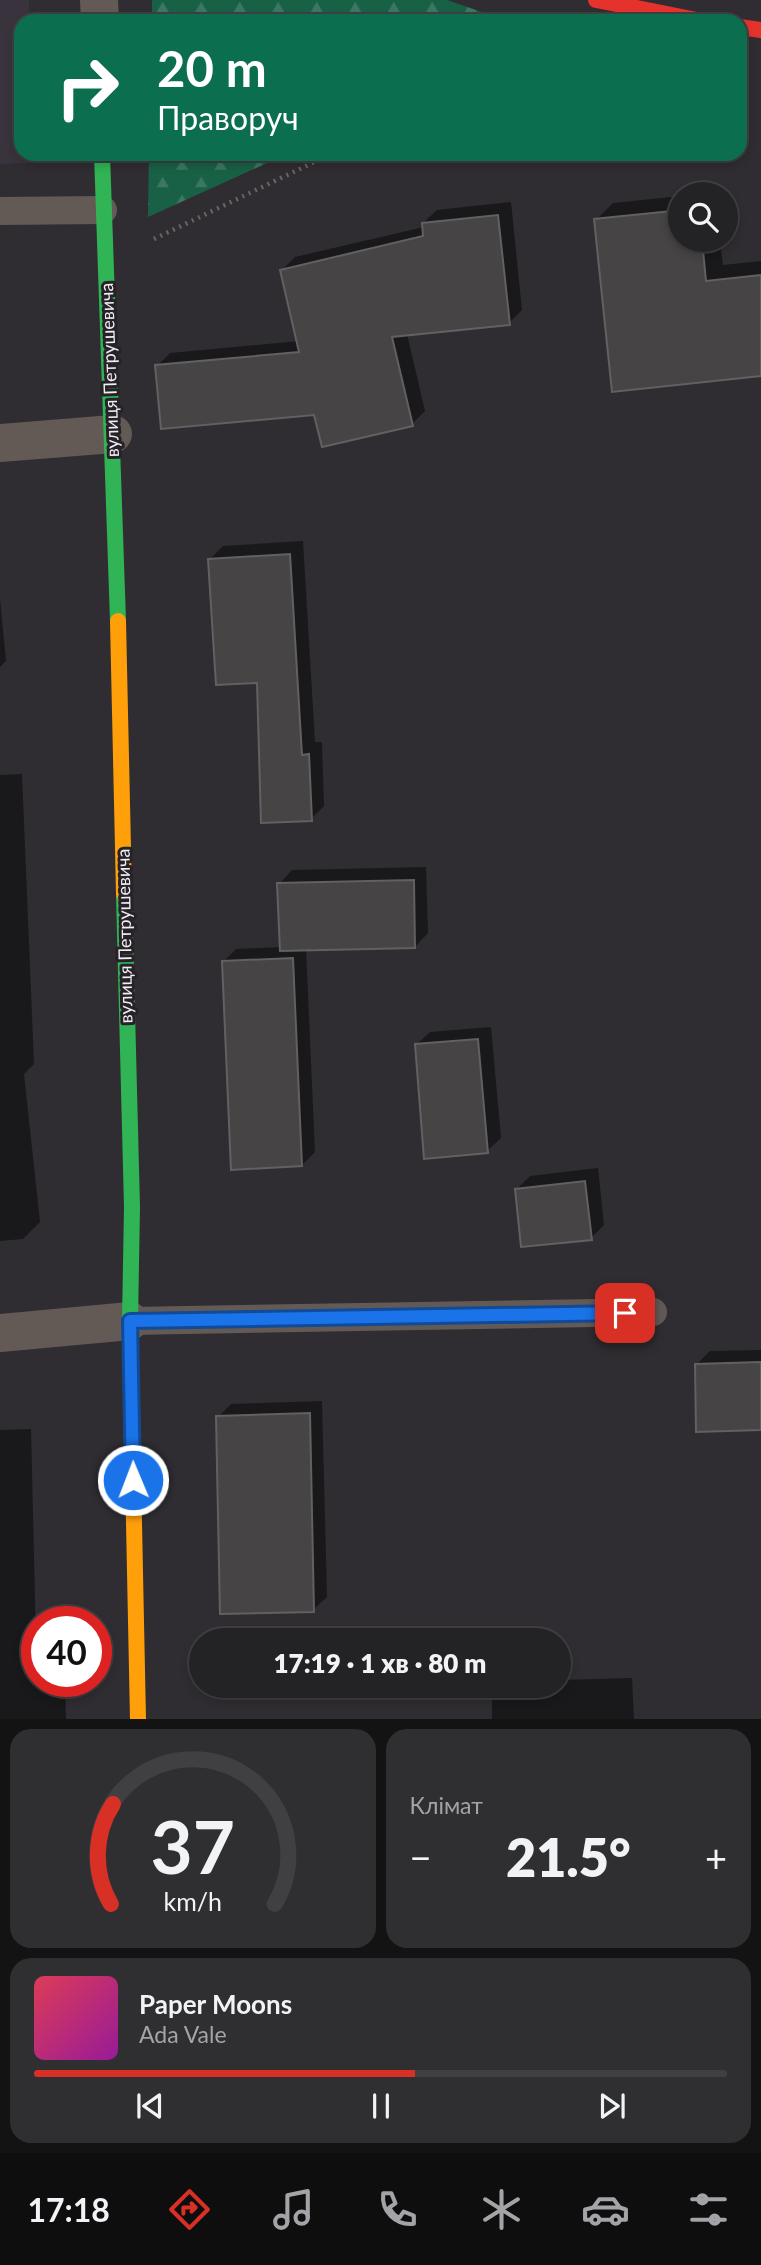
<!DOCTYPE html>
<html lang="uk">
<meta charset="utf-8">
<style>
body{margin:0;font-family:Lato,sans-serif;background:#2f2f32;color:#f1f3f6;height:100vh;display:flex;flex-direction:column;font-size:26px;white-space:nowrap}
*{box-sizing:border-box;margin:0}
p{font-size:23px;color:#a3a4a7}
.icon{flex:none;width:38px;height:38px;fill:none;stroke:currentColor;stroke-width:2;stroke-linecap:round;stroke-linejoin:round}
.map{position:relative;height:1719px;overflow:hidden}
.side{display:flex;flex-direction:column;gap:10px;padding:10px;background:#131314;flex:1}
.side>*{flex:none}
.top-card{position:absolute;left:14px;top:14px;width:733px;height:147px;border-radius:21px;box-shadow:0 4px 10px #0003,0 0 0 2px #403f42;background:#0b6e4f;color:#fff;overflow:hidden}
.buttons{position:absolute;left:668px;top:182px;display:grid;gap:14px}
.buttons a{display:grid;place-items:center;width:70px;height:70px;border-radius:50%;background:#232225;box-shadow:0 4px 10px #0003,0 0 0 2px #403f42;font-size:35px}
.speed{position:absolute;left:21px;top:1606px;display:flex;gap:14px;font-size:35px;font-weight:700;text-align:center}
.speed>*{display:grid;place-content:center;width:91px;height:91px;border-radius:50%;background:#232225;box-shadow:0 4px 10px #0003,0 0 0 2px #403f42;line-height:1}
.speed .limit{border:10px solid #d22;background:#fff;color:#111}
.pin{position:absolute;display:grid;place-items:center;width:60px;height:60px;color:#fff;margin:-30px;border-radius:14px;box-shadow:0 4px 10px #0006}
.me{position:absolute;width:77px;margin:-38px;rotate:359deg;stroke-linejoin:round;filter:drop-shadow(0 0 5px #0008)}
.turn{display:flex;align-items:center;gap:24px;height:147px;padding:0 28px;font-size:32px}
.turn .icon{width:91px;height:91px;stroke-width:2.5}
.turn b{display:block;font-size:49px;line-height:60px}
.big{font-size:52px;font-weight:800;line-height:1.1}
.side .card{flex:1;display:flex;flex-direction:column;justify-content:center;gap:10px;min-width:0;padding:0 24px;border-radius:21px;background:#2f2f32}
.side .dial{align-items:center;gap:0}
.dial svg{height:182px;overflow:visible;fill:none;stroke:#403f42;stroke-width:7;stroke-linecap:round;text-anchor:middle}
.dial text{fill:#f1f3f6;stroke:none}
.song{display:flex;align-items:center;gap:21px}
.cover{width:84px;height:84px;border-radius:10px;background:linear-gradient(135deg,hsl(350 70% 55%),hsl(300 70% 35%))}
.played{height:7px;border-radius:4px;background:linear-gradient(90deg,#d93025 55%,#403f42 55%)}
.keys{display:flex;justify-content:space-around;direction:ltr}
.heat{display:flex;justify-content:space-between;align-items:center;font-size:38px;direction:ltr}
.side .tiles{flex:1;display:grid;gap:10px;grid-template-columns:1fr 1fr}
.card:last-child{grid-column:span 2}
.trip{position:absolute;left:189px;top:1628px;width:382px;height:70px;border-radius:35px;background:#232225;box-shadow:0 4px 10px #0003,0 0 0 2px #403f42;font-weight:800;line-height:70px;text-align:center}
.tab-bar{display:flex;height:112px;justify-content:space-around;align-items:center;background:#0e0e0f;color:#a3a4a7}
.tab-bar .icon{width:49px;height:49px}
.tab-bar .selected{color:#d93025}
.tab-bar b{font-size:32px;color:#f1f3f6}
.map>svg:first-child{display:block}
.built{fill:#39333e}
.forest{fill:url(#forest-firs)}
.shadow{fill:#0007}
.building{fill:#464445;stroke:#626061;stroke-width:2}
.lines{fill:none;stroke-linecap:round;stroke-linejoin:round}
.path{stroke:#6a6463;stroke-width:4.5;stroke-dasharray:2 5;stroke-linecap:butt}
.lane{stroke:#635a56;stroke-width:28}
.street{stroke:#635a56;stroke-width:38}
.fast{stroke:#30b455;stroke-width:16}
.slow{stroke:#ff9f0a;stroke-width:16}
.jam{stroke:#e5322d;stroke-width:16}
.route-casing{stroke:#114b97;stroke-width:18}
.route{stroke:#1a73e8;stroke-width:12}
.labels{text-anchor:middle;stroke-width:6;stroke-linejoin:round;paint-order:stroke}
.street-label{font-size:18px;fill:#f1eef2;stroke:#262228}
</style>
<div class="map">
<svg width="761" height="1719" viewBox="0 0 761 1719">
<defs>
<pattern id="forest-firs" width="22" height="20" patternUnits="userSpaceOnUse" patternTransform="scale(1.75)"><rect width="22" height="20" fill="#196146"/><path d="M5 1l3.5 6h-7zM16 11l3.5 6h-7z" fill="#3b7861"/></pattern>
</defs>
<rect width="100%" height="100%" fill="#2f2d31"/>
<path class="built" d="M0,0H29V21H21V154H32V163L0,164Z"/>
<g class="forest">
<path d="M152,0H447L508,21H152Z"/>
<path d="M149,154H287L148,217Z"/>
</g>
<g class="shadow">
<path d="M681,196V240H720L723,265L761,261V374L596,220L613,203Z"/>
<path d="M511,202L522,310L509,323L407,334L425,411L412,424L316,413L157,366L170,353L299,341L282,270L295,257L424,227L423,223L437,210Z"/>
<path d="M303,541L315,742H322L324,806L311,819L210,559L223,546Z"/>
<path d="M0,599L6,661L0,667Z"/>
<path d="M22,774L34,1064L24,1074L40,1222L23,1239L0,1241V775Z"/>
<path d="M426,867L428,933L415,947L306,949L315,1152L302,1165L223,962L236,949L281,947L279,884L292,870Z"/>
<path d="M491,1027L501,1138L487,1151L416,1045L430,1032Z"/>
<path d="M598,1168L604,1225L591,1238L517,1189L530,1176Z"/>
<path d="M761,1350V1428L697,1364L710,1351Z"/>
<path d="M322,1401L327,1597L313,1610L218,1417L231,1404Z"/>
<path d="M31,1429L37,1682L38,1686L65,1685L66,1719H0V1430Z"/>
<path d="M632,1678L634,1719H492V1698L505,1685H558V1680Z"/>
</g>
<g class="building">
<path d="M681,210V240H702L706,281L761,275V376L612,392L594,219Z"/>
<path d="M498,215L510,325L392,337L413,426L322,447L314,415L161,429L155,365L299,352L280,270L423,236L422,223Z"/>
<path d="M290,554L302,755L309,754L312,821L261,823L257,683L216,685L208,559Z"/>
<path d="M414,880L415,948L280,951L277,883Z"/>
<path d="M293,958L302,1166L231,1170L222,961Z"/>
<path d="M478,1039L488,1153L424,1159L415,1044Z"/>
<path d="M585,1181L592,1240L521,1247L515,1189Z"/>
<path d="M761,1362V1430L696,1432L695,1364Z"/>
<path d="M310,1413L314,1612L220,1614L216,1416Z"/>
</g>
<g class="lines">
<path class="path" d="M154,239L331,154"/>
<g class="lane">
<path d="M0,211L103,210"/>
<path d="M130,1321L653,1312"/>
</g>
<g class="street">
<path d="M99,0L100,21"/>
<path d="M0,443L113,434"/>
<path d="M0,1333L130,1321"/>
</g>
<g class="fast">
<path d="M102,154L118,621"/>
<path d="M124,894L132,1207L130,1321L132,1425"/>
</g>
<g class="slow">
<path d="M118,621L124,894"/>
<path d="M132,1425L138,1719"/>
</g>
<g class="jam">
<path d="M596,0L702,21"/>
<path d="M740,27L761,30"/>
</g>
</g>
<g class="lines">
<g class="route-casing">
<path id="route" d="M133,1480L130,1321L625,1313"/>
</g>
<use href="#route" class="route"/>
</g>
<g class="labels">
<g class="street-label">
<text transform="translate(110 370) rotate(-92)" y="6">вулиця Петрушевича</text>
<text transform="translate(125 936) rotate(-91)" y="6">вулиця Петрушевича</text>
</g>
</g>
</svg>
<div class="buttons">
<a><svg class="icon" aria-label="search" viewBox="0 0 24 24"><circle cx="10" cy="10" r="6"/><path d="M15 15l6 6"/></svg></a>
</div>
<div class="speed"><div class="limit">40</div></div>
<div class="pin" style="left:625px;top:1313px;background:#d93025"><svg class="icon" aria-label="arrive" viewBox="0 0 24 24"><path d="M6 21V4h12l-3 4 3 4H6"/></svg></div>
<svg class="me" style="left:133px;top:1480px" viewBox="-20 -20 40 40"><circle r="17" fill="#1a73e8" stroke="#fff" stroke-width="3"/><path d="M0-11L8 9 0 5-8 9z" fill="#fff"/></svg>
<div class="trip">17:19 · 1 хв · 80 m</div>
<div class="top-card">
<div class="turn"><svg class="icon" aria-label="right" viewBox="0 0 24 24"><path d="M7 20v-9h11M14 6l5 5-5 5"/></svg><div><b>20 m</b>Праворуч</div></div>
</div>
</div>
<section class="side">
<div class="tiles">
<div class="card dial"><svg viewBox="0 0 100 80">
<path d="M14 69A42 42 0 1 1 86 69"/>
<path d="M14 69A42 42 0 0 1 15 25" stroke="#d93025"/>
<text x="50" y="56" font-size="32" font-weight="700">37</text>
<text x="50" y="72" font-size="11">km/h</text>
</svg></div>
<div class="card"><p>Клімат</p>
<div class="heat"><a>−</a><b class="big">21.5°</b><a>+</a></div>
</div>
<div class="card">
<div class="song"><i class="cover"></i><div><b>Paper Moons</b><p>Ada Vale</p></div></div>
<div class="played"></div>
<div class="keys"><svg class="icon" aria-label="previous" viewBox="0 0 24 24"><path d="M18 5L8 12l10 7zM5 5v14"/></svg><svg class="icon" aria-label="pause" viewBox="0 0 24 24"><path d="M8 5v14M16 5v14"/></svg><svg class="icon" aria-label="next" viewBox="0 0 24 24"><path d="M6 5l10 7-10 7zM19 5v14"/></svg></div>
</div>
</div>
</section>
<nav class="tab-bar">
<b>17:18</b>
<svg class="icon selected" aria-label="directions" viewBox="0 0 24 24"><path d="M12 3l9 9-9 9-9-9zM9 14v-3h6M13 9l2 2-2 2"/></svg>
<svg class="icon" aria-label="music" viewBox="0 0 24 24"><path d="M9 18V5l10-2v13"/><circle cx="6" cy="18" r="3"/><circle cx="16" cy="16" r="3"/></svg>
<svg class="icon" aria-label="phone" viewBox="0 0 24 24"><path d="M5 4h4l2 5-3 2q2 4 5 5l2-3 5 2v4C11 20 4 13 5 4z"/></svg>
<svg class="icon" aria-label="climate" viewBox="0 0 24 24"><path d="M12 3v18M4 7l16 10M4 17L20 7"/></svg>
<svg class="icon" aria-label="car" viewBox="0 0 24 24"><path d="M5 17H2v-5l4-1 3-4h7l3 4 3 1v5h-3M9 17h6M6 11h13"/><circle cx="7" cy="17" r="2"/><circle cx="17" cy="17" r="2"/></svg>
<svg class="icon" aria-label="filters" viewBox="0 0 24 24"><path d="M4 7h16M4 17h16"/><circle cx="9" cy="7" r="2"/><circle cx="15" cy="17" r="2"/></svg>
</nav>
